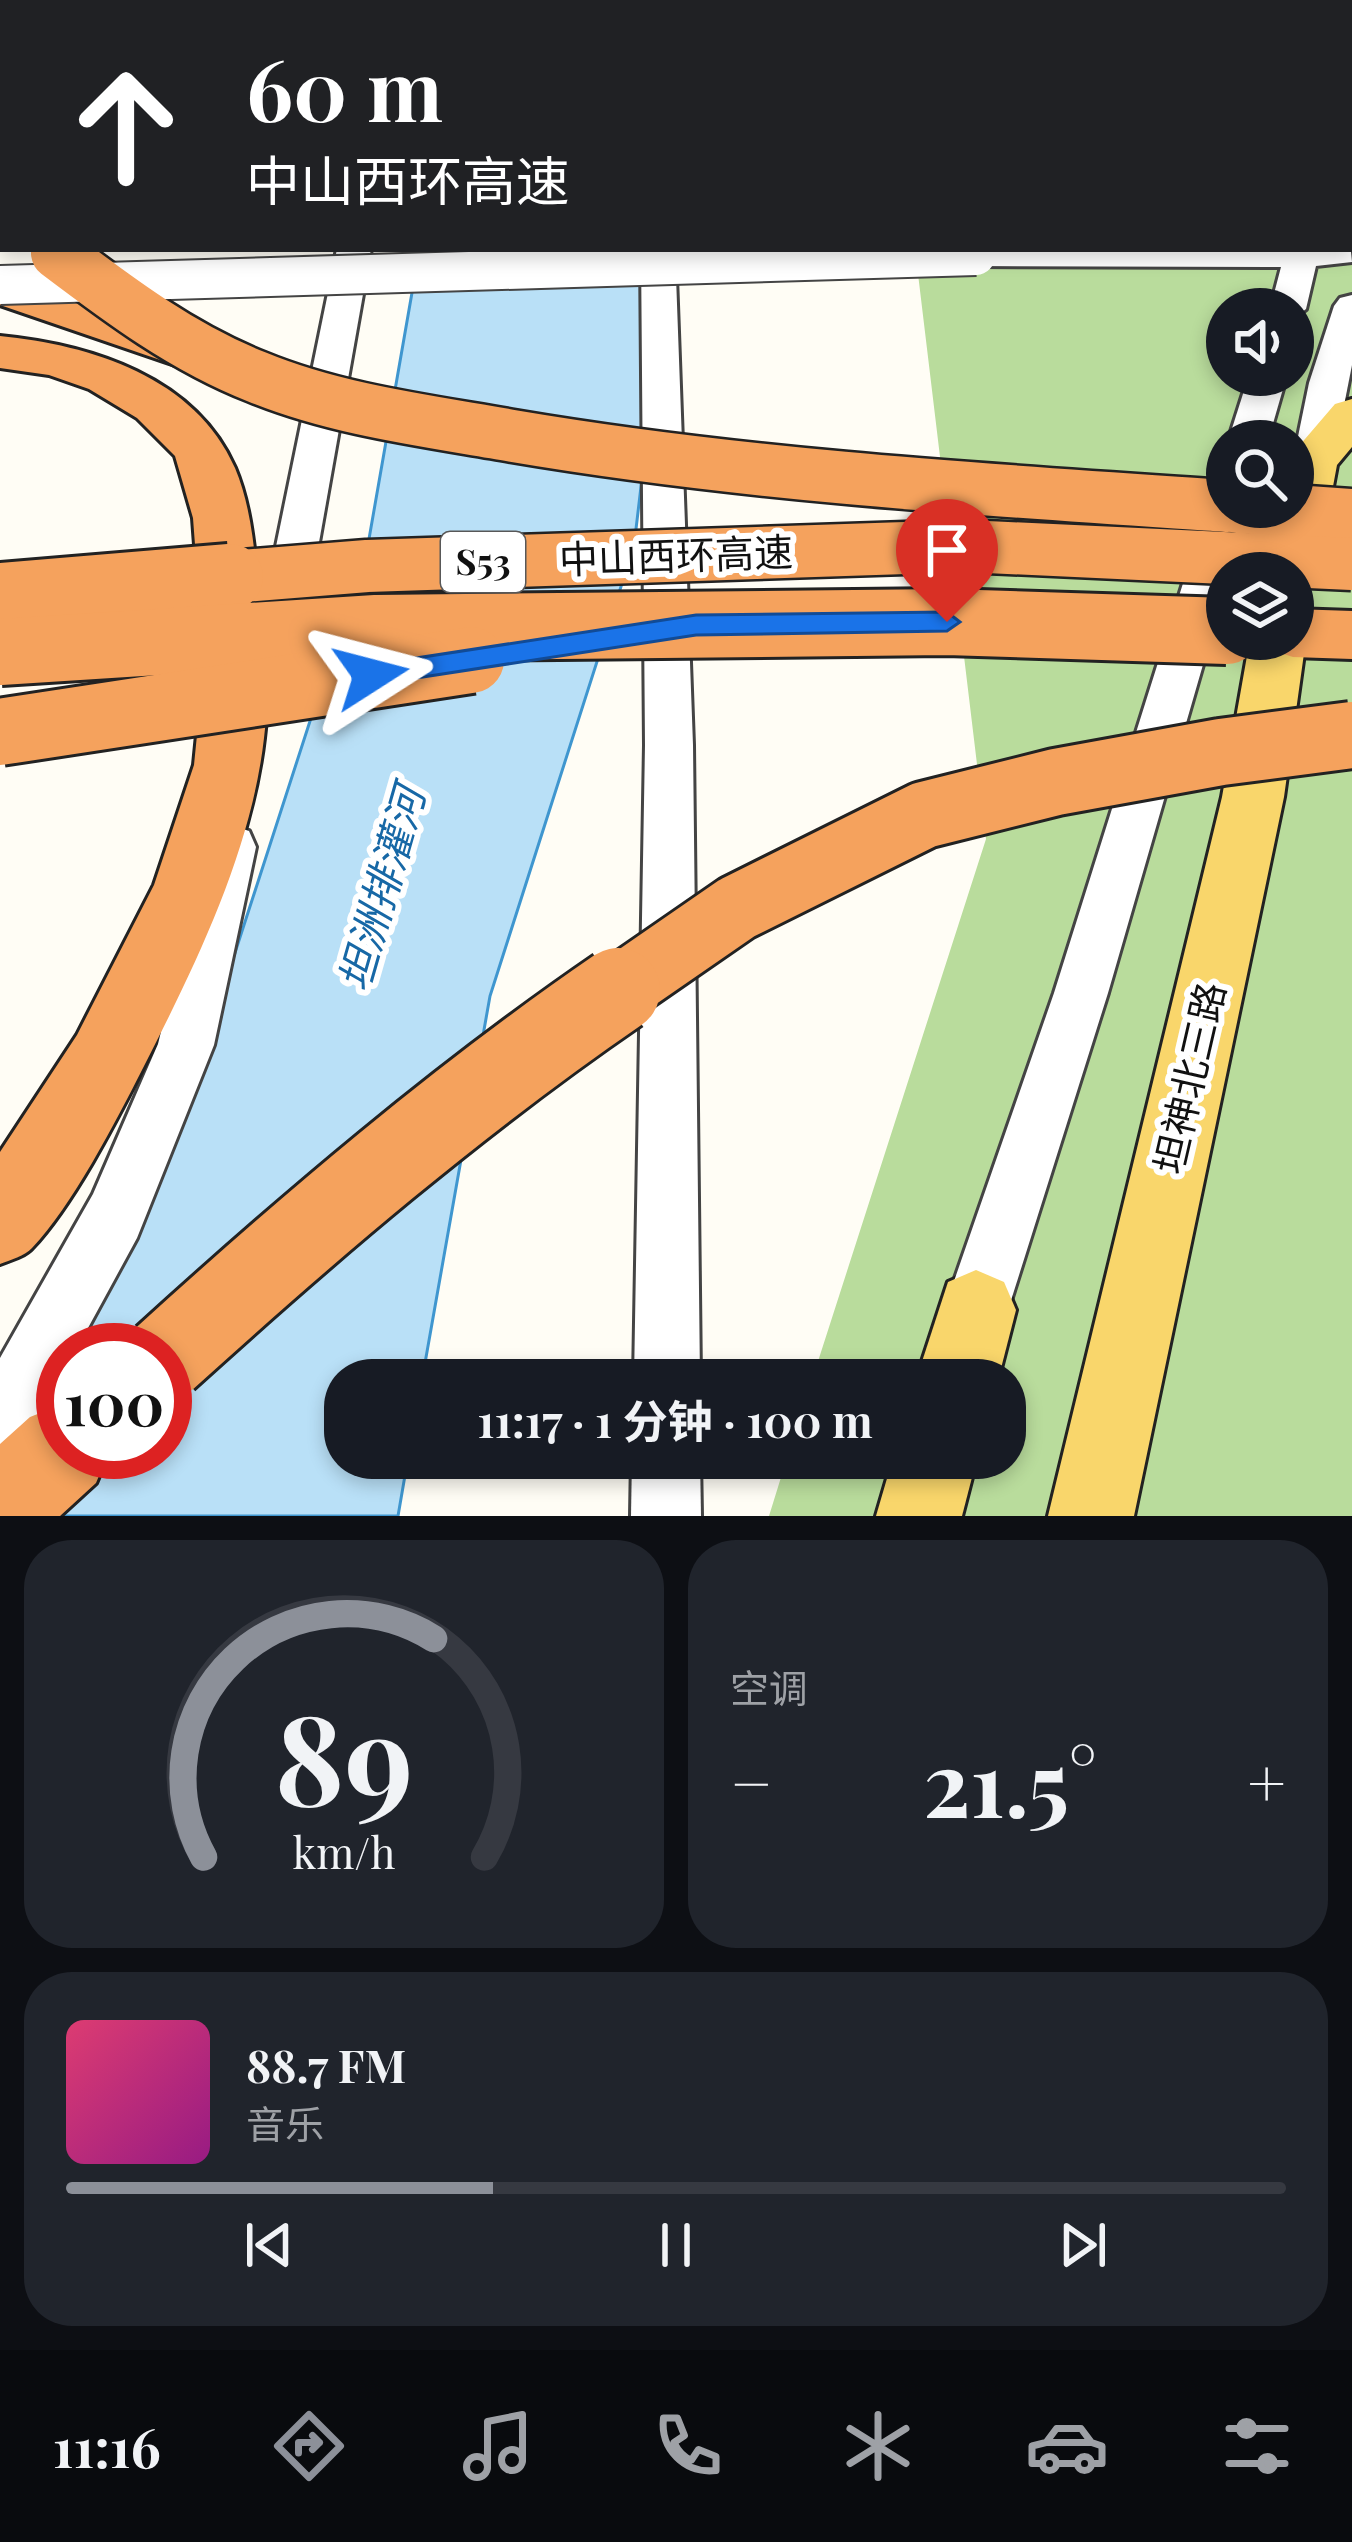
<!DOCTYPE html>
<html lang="zh">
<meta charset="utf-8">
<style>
body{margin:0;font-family:"Playfair Display","Noto Sans SC",serif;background:#20242c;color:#f1f3f6;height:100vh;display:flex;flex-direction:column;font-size:45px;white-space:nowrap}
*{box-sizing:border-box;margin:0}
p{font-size:39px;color:#9ea1a6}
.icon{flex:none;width:66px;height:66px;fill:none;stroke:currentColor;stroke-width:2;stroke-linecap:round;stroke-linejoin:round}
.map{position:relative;height:1516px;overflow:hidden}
.panel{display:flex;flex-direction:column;gap:24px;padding:24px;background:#0d0f14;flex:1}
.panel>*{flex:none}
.banner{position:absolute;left:0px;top:0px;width:1353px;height:252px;box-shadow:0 6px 18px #0003;background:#202124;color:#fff;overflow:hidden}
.tools{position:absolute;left:1206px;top:288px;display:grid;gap:24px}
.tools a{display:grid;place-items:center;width:108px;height:108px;border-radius:50%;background:#171b24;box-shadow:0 6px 18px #0003;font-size:60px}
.speed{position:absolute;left:36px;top:1323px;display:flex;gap:24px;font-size:60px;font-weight:700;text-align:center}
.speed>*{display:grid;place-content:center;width:156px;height:156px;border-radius:50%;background:#171b24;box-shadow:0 6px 18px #0003;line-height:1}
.speed .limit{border:18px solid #d22;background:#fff;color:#111}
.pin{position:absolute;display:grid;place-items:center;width:102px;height:102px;color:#fff;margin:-123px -51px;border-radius:50% 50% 50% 0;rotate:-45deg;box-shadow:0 0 12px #0007}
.pin .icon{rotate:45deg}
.me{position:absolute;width:132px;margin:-66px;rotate:81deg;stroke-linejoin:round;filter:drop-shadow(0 0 9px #0008)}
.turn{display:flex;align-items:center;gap:42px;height:252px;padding:0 48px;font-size:54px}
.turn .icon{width:156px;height:156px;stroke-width:2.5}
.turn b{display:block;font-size:84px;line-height:102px}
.big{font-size:90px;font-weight:700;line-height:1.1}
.panel .card{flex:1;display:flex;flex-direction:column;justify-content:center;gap:18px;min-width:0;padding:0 42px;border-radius:48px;background:#20242c}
.panel .dial{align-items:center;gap:0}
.dial svg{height:312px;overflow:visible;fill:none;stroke:#363941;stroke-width:7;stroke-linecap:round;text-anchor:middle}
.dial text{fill:#f1f3f6;stroke:none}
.song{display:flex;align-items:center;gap:36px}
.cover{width:144px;height:144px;border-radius:18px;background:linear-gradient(135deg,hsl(340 70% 55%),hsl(310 70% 35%))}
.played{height:12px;border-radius:6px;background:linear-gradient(90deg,#8c9099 35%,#363941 35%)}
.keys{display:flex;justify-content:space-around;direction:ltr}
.heat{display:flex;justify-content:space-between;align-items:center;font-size:66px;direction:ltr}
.panel .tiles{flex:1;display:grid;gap:24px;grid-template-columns:1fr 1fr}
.card:last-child{grid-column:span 2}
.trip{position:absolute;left:324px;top:1359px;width:702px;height:120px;border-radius:48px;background:#171b24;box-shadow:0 6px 18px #0003;font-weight:700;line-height:120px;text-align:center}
.menu{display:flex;height:192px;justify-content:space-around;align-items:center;background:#090b0e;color:#9ea1a6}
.menu .icon{width:84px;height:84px}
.menu .current{color:#8c9099}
.menu b{font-size:54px;color:#f1f3f6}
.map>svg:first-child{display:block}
.forest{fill:#b9dc9c;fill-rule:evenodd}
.water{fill:#b9e0f7;stroke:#3f96cf;stroke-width:3;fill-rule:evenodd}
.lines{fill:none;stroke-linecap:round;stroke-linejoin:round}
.minor-casing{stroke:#444;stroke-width:6}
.major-casing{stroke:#222;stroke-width:6}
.highway-casing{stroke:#222;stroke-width:6}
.minor{fill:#fff;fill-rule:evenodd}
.major{fill:#f9d66b;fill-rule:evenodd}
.highway{fill:#f5a25d;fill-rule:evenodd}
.minor-bridge-casing{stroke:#444;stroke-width:42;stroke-linecap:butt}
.highway-bridge-far3-casing{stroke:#222;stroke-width:44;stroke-linecap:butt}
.highway-bridge-far2-casing{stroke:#222;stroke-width:57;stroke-linecap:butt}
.highway-bridge-far1-casing{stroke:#222;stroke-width:72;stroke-linecap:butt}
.highway-bridge-casing{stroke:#222;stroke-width:90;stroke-linecap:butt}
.minor-bridge{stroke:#fff;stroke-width:38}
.highway-bridge-far3{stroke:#f5a25d;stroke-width:40}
.highway-bridge-far2{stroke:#f5a25d;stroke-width:52}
.highway-bridge-far1{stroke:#f5a25d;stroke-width:66}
.highway-bridge{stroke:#f5a25d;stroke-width:84}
.route{fill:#1a73e8;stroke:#114b97;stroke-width:3}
.labels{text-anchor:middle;stroke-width:12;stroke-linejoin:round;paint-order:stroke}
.shield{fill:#fff;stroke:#585858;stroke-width:3}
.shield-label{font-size:36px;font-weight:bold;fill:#111}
.street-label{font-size:39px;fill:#111;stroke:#fff}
.water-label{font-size:42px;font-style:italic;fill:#1768a6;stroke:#fff}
</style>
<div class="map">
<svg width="1352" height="1516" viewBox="0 0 1352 1516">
<rect width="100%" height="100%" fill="#fffdf5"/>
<path class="forest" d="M978,0H1352V1516H769L787,1458H1005V1380H812L986,839L915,249H1350V3H968ZM1227,309H1293V375H1227ZM1227,441H1293V507H1227ZM1227,573H1293V639H1227Z"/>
<path class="water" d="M429,249H669L634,546L490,996L422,1380H345V1458H408L398,1516H0V1431L197,1070L369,539L413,287ZM63,1350H165V1452H63Z"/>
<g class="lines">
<g class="minor-casing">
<g id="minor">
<path d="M743,0H770L772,3H745Z"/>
<rect x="1350" y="194" width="2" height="20"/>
<rect x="0" y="215" width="3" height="20"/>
<path d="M1350,242L1352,262L1316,266L1306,309L1293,319V309H1270L1281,267L976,266L959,256L964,249H1350Z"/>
<path d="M337,249H371L307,610L300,622L285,627L270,622L263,610Z"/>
<path d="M641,249H675L693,745L700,1380H634L645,745Z"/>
<path d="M1352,295V365L1333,461L1327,471L1313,475L1299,471L1293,461L1309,383L1334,306L1340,298Z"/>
<path d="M1249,375H1287L1268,441H1228Z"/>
<path d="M1223,508L1238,512L1244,523L1108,993L1008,1310L999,1333L976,1342L953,1333L944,1310L1054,993L1202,523L1208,512Z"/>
<path d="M231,825L249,831L256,847L214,1045L137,1238L76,1350H63C63,1389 36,1441 0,1456V1358L93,1194L158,1044L206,847L213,831Z"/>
<path d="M632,1458H700L701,1516H631Z"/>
</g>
</g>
<g class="major-casing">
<g id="major">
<path d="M1352,399V447L1337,465L1318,567L1310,581L1293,586V573H1268L1264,567L1278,507H1293V453L1335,404Z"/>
<path d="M1293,622L1306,639L1284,797L1134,1516H1048L1222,797L1250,639H1293Z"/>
<path d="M976,1270L1004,1282L1016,1310L998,1380H916L948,1282Z"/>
<path d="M893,1458H977L962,1516H876Z"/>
</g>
</g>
<g class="highway-casing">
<g id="highway">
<rect x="0" y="189" width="3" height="30"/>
<path d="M0,275L219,347L226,358L219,369L201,374L0,305Z"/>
<path d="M0,336C91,345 195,377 235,468C249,501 253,538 257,574C264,628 271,683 264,738C251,853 194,968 142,1070C115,1123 72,1206 32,1248C25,1256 10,1260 0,1264V1152L77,1035L154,885L194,765L204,665L193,518L175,456L137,418L89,389L49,375L0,368Z"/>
<path d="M1293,609L1352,611V659L1293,657L1271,650L1266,639H1293Z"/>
<path d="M63,1404V1452H109L96,1483L60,1516H0V1444L30,1417Z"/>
</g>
</g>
<use href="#minor" class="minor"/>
<use href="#major" class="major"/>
<use href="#highway" class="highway"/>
<g class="minor-bridge-casing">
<path id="minor-bridge" d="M0,285L976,256"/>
</g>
<g class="highway-bridge-far3-casing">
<path id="highway-bridge-far3" d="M51,249L61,256"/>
</g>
<g class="highway-bridge-far2-casing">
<g id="highway-bridge-far2">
<path d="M57,253C119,300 183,348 257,377C337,410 428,421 513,436C749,476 988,490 1227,506"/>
<path d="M1238,507L1352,515"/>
<path d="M193,580L367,566L966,546L1352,564"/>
</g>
</g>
<g class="highway-bridge-far1-casing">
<g id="highway-bridge-far1">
<path d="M0,596L230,577"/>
<path d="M0,652L376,628L947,622L1227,631"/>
<path d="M0,732L471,660"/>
<path d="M614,993L737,908L924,815L1056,782L1221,752L1352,735"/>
</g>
</g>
<g class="highway-bridge-casing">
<path id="highway-bridge" d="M165,1358C308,1228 459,1099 618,990"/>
</g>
<use href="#minor-bridge" class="minor-bridge"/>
<use href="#highway-bridge-far3" class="highway-bridge-far3"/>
<use href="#highway-bridge-far2" class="highway-bridge-far2"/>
<use href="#highway-bridge-far1" class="highway-bridge-far1"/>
<use href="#highway-bridge" class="highway-bridge"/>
</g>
<path class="route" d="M947,612L960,622L947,631L696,635L371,685L358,675L371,665L696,615Z"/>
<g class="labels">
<rect class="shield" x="441" y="532" width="84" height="60" rx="9"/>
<g class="shield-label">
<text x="483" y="575">S53</text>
</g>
<g class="street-label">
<text transform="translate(676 556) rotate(-2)" y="14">中山西环高速</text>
<text transform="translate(1190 1078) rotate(-77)" y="14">坦神北三路</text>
</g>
<g class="water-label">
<text transform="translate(382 889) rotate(-74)" y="15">坦洲排灌河</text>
</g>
</g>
</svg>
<div class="tools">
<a><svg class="icon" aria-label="sound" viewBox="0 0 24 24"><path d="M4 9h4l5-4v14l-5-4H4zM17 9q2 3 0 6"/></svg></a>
<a><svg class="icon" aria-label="search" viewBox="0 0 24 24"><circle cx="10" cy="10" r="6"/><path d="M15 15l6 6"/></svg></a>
<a><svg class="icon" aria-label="layers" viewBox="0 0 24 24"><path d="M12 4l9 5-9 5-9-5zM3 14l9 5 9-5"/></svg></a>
</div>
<div class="speed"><div class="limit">100</div></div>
<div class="pin" style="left:947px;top:622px;background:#d93025"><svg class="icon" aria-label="arrive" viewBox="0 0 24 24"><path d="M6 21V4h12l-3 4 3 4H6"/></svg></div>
<svg class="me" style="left:371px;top:675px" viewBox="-20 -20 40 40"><path d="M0-17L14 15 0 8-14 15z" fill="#1a73e8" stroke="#fff" stroke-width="4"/></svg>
<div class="trip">11:17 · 1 分钟 · 100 m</div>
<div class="banner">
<div class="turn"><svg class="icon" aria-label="ahead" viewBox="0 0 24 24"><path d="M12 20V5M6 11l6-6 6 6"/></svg><div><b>60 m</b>中山西环高速</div></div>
</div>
</div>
<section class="panel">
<div class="tiles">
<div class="card dial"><svg viewBox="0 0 100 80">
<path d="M14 69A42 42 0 1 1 86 69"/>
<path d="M14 69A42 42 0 0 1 73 13" stroke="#8c9099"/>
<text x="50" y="56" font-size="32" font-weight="700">89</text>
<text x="50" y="72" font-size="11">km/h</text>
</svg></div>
<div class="card"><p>空调</p>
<div class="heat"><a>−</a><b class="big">21.5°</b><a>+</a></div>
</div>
<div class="card">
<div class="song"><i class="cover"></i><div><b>88.7 FM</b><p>音乐</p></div></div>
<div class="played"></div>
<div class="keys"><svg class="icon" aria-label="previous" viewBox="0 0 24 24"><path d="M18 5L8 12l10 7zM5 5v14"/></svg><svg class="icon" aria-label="pause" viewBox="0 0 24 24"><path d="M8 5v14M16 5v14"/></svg><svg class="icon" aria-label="next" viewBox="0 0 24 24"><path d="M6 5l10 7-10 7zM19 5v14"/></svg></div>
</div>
</div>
</section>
<nav class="menu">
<b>11:16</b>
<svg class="icon current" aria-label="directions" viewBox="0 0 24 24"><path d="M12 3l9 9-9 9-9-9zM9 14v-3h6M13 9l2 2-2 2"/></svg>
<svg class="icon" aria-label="music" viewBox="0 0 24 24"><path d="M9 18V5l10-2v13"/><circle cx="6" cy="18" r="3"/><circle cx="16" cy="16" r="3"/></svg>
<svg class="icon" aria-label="phone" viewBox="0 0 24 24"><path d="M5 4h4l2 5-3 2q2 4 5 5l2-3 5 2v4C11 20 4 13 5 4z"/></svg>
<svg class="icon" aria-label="climate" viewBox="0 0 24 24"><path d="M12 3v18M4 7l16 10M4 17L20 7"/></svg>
<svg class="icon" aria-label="car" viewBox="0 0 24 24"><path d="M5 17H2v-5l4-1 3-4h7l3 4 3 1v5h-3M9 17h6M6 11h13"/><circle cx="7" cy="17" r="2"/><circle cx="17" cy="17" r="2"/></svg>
<svg class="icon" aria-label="filters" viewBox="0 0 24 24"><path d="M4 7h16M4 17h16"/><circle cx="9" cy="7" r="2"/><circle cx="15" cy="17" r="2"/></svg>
</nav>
